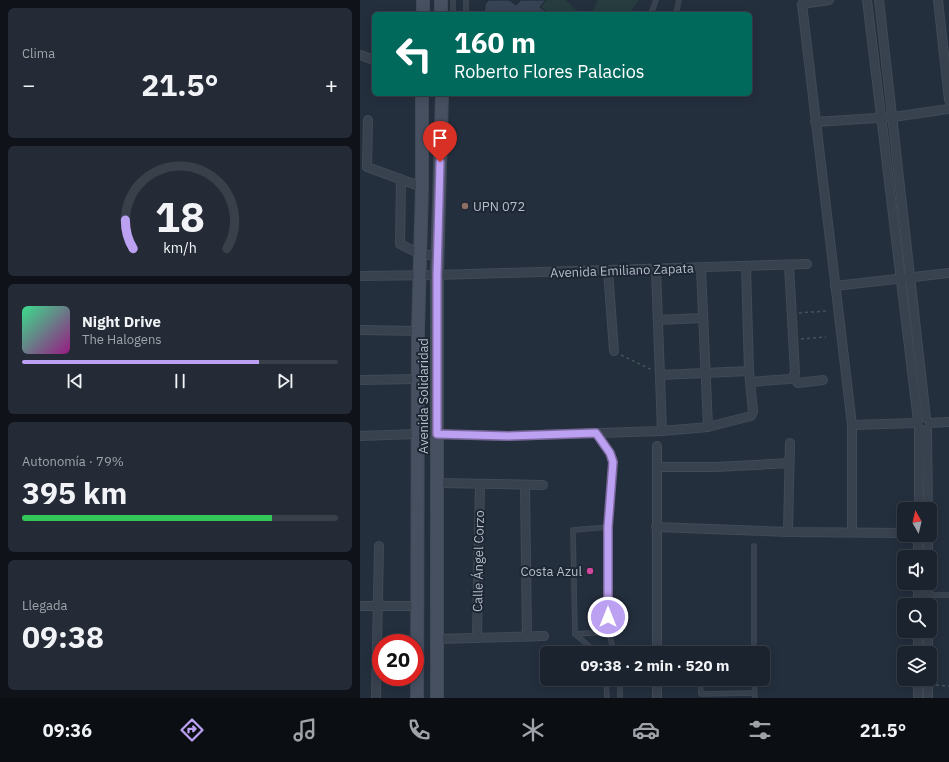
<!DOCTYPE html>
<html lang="es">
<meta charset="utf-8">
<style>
body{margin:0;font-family:"IBM Plex Sans",sans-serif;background:#242b36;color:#f1f3f6;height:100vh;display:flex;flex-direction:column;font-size:15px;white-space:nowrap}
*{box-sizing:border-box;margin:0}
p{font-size:13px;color:#a0a4aa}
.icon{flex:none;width:22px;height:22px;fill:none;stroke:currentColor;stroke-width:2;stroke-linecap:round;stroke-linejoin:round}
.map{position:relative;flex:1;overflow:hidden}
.panel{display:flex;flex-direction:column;gap:8px;padding:8px;background:#0f1319;width:360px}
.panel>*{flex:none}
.top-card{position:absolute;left:12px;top:12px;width:380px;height:84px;border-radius:6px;box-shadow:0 2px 10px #0003,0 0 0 1px #39404a;background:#00695c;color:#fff;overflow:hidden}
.needle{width:26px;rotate:352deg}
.buttons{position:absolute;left:537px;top:502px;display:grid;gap:8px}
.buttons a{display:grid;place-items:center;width:40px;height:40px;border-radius:6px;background:#1b232e;box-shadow:0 2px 10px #0003,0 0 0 1px #39404a;font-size:20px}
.speed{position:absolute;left:12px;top:634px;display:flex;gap:8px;font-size:20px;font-weight:700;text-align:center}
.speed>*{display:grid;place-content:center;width:52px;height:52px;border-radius:50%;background:#1b232e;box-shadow:0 2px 10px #0003,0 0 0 1px #39404a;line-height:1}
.speed .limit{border:6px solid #d22;background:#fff;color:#111}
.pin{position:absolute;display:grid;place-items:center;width:34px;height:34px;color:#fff;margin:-41px -17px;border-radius:50% 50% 50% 0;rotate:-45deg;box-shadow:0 0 4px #0007}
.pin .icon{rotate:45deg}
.me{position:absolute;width:44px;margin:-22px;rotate:0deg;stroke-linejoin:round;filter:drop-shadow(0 0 3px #0008)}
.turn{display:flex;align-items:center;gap:14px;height:84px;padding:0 16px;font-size:18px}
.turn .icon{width:52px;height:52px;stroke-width:2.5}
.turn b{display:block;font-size:28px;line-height:34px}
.big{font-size:30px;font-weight:800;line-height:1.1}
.panel .widget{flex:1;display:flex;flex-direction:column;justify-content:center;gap:6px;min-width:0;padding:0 14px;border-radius:6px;background:#242b36}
.panel .dial{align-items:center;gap:0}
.dial svg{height:104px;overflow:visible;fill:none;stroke:#39404a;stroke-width:7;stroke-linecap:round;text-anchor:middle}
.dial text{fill:#f1f3f6;stroke:none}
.song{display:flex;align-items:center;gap:12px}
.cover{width:48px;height:48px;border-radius:6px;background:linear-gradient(135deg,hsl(150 70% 55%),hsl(310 70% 35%))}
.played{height:4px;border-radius:2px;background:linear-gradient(90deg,#bca0f2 75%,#39404a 75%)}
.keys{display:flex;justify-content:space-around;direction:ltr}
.heat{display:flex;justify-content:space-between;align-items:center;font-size:22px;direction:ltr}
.charge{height:6px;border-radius:3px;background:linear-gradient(90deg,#34c759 79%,#39404a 0)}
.trip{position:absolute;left:180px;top:646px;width:230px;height:40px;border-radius:6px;background:#1b232e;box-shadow:0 2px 10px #0003,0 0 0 1px #39404a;font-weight:800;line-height:40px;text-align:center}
.menu{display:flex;height:64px;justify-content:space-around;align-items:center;background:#0b0e12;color:#a0a4aa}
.menu .icon{width:28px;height:28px}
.menu .on{color:#bca0f2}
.menu b{font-size:18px;color:#f1f3f6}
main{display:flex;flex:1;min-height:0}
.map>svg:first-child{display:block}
.green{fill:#263c3f}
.building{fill:#364354;stroke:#1f2835}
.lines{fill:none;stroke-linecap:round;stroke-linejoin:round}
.service-casing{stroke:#414a57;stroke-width:5.5}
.minor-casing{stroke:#414a57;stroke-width:10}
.secondary-casing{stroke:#414a57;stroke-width:14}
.path{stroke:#3f5557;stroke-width:1.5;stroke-dasharray:3 3;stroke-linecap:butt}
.service{stroke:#38414e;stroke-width:4}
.minor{stroke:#38414e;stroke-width:8}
.secondary{stroke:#465061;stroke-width:12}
.route-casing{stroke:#7a689d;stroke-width:10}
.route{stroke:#bca0f2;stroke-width:7}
.education-dot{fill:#8d6e63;stroke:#1d2633;stroke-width:1.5}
.hotel-dot{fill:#d1479c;stroke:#1d2633;stroke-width:1.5}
.labels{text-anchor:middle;stroke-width:4;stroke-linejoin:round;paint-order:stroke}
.poi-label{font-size:13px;fill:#b4bcc9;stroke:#1d2633;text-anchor:start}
.street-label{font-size:13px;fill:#b4bcc9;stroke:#1d2633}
</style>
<main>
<section class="panel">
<div class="widget"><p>Clima</p>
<div class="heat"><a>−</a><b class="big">21.5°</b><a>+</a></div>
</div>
<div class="widget dial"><svg viewBox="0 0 100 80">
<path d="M14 69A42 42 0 1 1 86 69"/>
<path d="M14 69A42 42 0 0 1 8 47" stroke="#bca0f2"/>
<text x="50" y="56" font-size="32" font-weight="700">18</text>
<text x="50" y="72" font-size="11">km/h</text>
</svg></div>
<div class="widget">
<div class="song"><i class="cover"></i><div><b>Night Drive</b><p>The Halogens</p></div></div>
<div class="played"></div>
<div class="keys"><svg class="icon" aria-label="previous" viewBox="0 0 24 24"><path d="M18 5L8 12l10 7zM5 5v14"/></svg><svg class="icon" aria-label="pause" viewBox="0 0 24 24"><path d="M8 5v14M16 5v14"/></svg><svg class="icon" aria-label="next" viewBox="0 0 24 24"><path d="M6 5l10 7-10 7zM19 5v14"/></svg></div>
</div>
<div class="widget"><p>Autonomía · 79%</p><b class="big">395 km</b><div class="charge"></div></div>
<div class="widget"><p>Llegada</p><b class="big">09:38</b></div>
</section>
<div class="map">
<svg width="589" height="698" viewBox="0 0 589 698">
<rect width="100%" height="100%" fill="#242f3e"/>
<g class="green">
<path d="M186,0H206L220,14H189L180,7Z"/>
<path d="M238,0H279L269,14H236L233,11Z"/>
</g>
<path class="building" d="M129,0H149L156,5L161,0H186L180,7L189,14H124L125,4Z"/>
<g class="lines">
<g class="service-casing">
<g id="service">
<path d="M93,0V14"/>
<path d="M106,0V14"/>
<path d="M291,14L296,0"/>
<path d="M316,14L319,0"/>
<path d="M236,433L250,453L253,462L248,527L249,632L254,653"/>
<path d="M394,546V653"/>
<path d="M558,595H589"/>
<path d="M215,634L249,632"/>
<path d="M237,653L215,634L213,530L248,527"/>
<path d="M246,679L247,698"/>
<path d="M260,679V698"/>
<path d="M340,679L341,694L394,693"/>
<path d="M394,679L395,698"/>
</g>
</g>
<g class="minor-casing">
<g id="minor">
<path d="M469,0L442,4L492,425V532"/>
<path d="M507,0L558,421"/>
<path d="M519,0L566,418"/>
<path d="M578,0L589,100"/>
<path d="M0,55L14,60"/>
<path d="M8,120L7,167L62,187"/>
<path d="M455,122L533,117L589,109"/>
<path d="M41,179L40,244L60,254L78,256"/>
<path d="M429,265L435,373L433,377"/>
<path d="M341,268L348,427"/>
<path d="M296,270L302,431"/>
<path d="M248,271L254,351"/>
<path d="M0,276L77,275L447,264"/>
<path d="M475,286L589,273"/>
<path d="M298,320L342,318"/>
<path d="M0,330L58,331"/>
<path d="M300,375L389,371"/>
<path d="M433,377L438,383L463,380"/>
<path d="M0,380L58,379"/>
<path d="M390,382L429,379L433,377"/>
<path d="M570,423L589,422"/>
<path d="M492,425L557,423"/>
<path d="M567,429L568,509"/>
<path d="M0,436L57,434L148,436L302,431L348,427L391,416L393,412L389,371L386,267"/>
<path d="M297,467H356L430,463"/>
<path d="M78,483L183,485"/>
<path d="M165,486L167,637"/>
<path d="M559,509V428"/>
<path d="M296,527L428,532L544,533"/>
<path d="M428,532L430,443"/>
<path d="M558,557V535"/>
<path d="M568,557V535"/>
<path d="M558,605V583"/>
<path d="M568,605V583"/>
<path d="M0,606H57"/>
<path d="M558,631V653"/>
<path d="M568,631V653"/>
<path d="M117,637L120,484"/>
<path d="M77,639L184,636"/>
<path d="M297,653V446"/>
<path d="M297,679V698"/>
<path d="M16,698L19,546"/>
<path d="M558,698V679"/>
<path d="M568,698V679"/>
</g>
</g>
<g class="secondary-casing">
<g id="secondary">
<path d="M81,0V14"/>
<path d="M63,14V0"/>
<path d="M57,698L58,331L62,187V94"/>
<path d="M77,698V275L82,94"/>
</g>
</g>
<g class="path">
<path d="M439,313L466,311"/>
<path d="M441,339L466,337"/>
<path d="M261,355L292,370"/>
<path d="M576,685L589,686"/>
</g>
<use href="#service" class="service"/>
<use href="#minor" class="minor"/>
<use href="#secondary" class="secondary"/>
</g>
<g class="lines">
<g class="route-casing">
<path id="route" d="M80,162L77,275V434L148,436L236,433L250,453L253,462L248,527V617"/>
</g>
<use href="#route" class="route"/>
</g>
<circle class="education-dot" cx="105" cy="206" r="4"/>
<circle class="hotel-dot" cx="230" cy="571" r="4"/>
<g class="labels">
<g class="poi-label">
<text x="113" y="211">UPN 072</text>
<text x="222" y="576" text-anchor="end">Costa Azul</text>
</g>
<g class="street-label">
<text transform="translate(262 270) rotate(-2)" y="5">Avenida Emiliano Zapata</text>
<text transform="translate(63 396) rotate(-90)" y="5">Avenida Solidaridad</text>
<text transform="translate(118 561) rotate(-89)" y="5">Calle Ángel Corzo</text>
</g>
</g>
</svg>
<div class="buttons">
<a><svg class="needle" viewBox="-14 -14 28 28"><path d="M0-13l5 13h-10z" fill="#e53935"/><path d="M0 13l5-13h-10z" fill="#a0a4aa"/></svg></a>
<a><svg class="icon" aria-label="sound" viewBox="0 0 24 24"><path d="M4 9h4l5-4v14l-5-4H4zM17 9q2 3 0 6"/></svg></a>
<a><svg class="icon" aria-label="search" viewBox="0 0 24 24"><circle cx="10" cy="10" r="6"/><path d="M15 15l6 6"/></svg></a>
<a><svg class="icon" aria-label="layers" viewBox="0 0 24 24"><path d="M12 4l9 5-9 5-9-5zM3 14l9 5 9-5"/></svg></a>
</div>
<div class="speed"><div class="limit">20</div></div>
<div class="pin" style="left:80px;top:162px;background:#d93025"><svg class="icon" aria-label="arrive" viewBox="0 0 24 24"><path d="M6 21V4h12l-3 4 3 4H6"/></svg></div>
<svg class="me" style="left:248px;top:617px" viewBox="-20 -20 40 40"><circle r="17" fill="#bca0f2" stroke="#fff" stroke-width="3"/><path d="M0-11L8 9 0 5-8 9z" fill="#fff"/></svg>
<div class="trip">09:38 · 2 min · 520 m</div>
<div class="top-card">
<div class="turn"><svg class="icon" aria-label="left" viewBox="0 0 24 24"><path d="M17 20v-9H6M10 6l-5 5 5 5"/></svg><div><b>160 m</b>Roberto Flores Palacios</div></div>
</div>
</div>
</main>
<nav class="menu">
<b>09:36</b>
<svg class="icon on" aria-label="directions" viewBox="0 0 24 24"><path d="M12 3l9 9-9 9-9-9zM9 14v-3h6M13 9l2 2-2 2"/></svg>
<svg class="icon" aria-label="music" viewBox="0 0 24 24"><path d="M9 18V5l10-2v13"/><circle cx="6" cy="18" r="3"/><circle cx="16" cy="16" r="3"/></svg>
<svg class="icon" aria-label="phone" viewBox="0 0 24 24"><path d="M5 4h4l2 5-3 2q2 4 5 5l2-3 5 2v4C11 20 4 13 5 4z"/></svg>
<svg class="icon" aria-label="climate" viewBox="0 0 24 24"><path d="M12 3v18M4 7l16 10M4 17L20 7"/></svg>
<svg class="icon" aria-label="car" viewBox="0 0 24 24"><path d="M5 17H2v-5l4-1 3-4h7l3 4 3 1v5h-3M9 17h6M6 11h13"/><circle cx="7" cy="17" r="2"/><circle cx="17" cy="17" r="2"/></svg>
<svg class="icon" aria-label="filters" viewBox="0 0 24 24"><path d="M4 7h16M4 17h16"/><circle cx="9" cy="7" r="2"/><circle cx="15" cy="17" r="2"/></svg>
<b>21.5°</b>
</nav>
